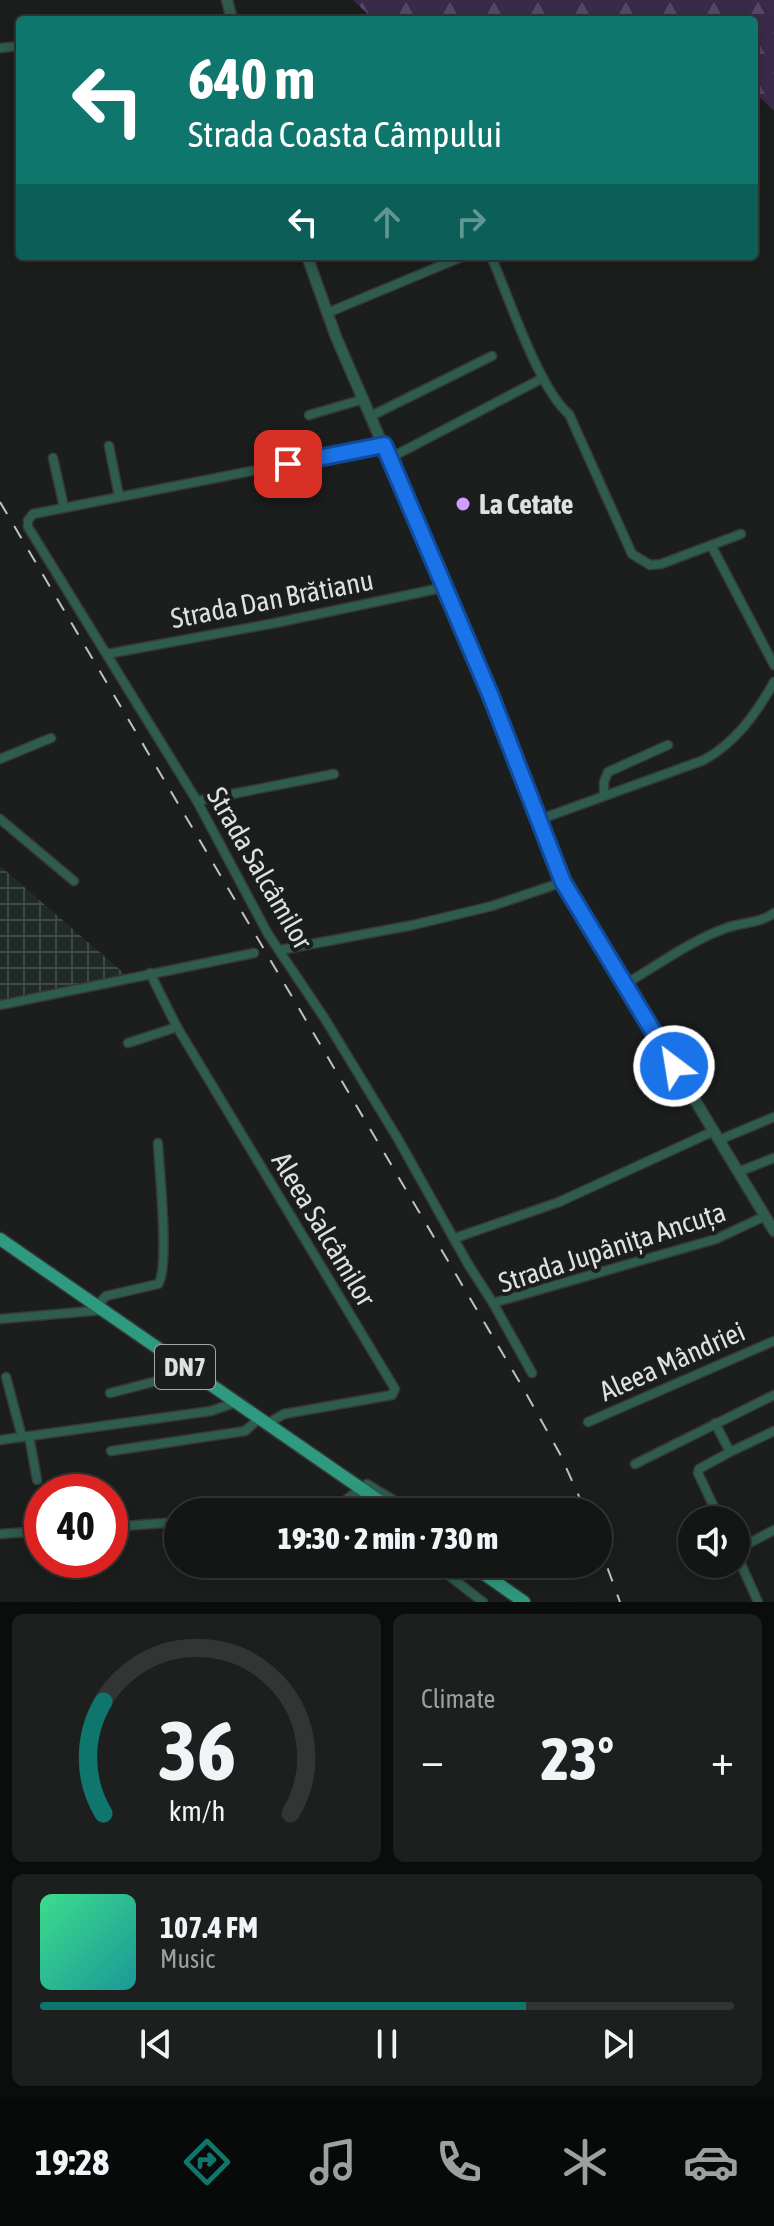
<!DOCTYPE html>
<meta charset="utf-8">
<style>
body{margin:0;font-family:"Asap Condensed",sans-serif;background:#1d1f1f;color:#f1f3f6;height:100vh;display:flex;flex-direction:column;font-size:30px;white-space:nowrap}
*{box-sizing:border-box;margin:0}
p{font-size:26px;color:#9d9fa1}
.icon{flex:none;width:44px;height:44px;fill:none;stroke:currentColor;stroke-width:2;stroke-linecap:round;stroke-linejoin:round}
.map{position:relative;height:1602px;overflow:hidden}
.details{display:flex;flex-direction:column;gap:12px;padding:12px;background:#0b0c0c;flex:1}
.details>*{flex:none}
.banner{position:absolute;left:16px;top:16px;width:742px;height:244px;border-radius:8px;box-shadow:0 4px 20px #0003,0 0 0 2px #333535;background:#0f766e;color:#fff;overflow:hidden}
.fabs{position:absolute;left:678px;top:1506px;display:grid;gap:16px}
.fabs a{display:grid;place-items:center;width:72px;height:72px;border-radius:50%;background:#141616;box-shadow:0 4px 20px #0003,0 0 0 2px #333535;font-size:40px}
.speed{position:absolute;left:24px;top:1474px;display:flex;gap:16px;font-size:40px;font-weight:700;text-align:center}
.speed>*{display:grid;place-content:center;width:104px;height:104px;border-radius:50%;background:#141616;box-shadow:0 4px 20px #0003,0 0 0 2px #333535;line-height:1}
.speed .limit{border:12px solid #d22;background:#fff;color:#111}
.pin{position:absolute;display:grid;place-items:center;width:68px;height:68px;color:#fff;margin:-34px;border-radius:16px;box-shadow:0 4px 12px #0006}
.me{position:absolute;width:88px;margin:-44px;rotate:329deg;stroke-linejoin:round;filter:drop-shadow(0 0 6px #0008)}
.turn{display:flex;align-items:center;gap:28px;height:168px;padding:0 40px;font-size:36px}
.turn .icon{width:104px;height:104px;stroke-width:2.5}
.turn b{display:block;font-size:56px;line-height:68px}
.lanes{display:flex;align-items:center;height:76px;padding:0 40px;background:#0003;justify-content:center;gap:40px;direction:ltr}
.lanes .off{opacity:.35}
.big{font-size:60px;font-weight:800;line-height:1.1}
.details .tile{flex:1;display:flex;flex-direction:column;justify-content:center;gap:12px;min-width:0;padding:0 28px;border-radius:12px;background:#1d1f1f}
.details .dial{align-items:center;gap:0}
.dial svg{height:208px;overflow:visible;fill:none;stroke:#333535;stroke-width:7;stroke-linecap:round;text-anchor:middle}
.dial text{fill:#f1f3f6;stroke:none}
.song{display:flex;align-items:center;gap:24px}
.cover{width:96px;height:96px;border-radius:12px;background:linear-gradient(135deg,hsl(150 70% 55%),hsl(180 70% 35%))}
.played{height:8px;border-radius:4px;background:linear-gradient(90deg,#0f766e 70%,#333535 70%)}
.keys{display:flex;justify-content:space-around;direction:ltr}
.heat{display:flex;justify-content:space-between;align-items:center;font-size:44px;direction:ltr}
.details .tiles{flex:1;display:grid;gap:12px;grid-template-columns:1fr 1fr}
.tile:last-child{grid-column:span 2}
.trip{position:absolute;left:164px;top:1498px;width:448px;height:80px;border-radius:40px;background:#141616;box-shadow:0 4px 20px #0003,0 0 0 2px #333535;font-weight:800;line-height:80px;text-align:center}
.dock{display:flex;height:128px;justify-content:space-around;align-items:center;background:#080909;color:#9d9fa1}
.dock .icon{width:56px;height:56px}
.dock .active{color:#0f766e}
.dock b{font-size:36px;color:#f1f3f6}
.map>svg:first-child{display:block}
.industrial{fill:url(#industrial-grid)}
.forest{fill:url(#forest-firs)}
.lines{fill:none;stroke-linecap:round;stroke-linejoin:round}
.minor-casing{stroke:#363938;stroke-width:11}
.tertiary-casing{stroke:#363938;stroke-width:13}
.primary-casing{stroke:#363938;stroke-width:15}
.minor{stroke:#2e5c4e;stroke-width:8}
.tertiary{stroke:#2e5c4e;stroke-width:10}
.primary{stroke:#2e9a7f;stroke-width:12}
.rail{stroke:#bfc2c1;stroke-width:2;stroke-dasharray:14 14;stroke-linecap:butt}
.route-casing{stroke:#114b97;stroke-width:20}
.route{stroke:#1a73e8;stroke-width:14}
.poi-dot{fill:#d09dfe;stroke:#1b1e1d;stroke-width:3}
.labels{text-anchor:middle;stroke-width:8;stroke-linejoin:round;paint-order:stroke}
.shield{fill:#1b1e1d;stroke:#a4a6a6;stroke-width:2}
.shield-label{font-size:26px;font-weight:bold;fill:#dfe1e0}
.poi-label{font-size:28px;font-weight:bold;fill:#dfe1e0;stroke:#1b1e1d;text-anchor:start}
.street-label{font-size:28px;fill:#dfe1e0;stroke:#1b1e1d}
</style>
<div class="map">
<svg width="774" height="1602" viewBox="0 0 774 1602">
<defs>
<pattern id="industrial-grid" width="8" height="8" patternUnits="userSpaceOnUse" patternTransform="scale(2)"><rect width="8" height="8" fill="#202a27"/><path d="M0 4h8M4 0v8" fill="none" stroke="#404946"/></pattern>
<pattern id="forest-firs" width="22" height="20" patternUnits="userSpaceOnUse" patternTransform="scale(2)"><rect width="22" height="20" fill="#3b2b4a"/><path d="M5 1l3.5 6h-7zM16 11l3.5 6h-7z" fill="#574964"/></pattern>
</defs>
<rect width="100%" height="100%" fill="#1b1e1d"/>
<path class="industrial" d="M0,866L133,981L0,1009Z"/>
<path class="forest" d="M353,0H774V111L754,92V20H643L636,16L632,20H374Z"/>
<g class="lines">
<g class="minor-casing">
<g id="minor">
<path d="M0,48L20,46"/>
<path d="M491,256C508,295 539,390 569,414L632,554L650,565L661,564L741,534"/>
<path d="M327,313L464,256"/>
<path d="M309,415L364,399"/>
<path d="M371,416L492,356"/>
<path d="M384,445L33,514L28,520V527L197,801L268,934L325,1019L398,1139L468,1264L493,1303"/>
<path d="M109,446L119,496"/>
<path d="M53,458L64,507"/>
<path d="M390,458L543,378"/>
<path d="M711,545L774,665"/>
<path d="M107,654L275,623L446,587"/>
<path d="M0,759L51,738"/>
<path d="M604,796V782L608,772L668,745"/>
<path d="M197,801L334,774"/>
<path d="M0,819L74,881"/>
<path d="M538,820L704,760C736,742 756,714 774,682"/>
<path d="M280,950L413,925L492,906L563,882"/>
<path d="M150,973L177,1027L395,1389L392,1395L284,1414L268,1423"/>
<path d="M625,984C658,965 690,941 726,928C742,922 759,924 774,913"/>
<path d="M0,1005L254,953"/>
<path d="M128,1043L177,1027"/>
<path d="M719,1140L774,1117"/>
<path d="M738,1172L774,1158"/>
<path d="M455,1238L559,1202L714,1131"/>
<path d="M97,1306L106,1296L158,1284C170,1269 159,1168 158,1143"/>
<path d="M0,1319L103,1310"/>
<path d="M532,1373L493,1303L716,1239L765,1216"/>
<path d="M6,1377L22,1437"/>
<path d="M110,1393L192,1372"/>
<path d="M588,1422L774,1341"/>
<path d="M715,1423L730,1452L774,1431"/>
<path d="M29,1436L37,1480"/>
<path d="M0,1440L211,1411L237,1402"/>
<path d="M111,1451L245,1431L260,1418"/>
<path d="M635,1464L774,1395"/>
<path d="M356,1495L368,1512"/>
<path d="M295,1512L338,1506L367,1484L413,1512"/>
<path d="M537,1512L549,1506"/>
<path d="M720,1520L698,1473L699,1469L730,1452"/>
<path d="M110,1527L178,1522"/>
<path d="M0,1534L42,1531"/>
<path d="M736,1550L774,1530"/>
<path d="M736,1553L758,1602"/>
<path d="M434,1564L483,1602"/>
</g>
</g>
<g class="tertiary-casing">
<g id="tertiary">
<path d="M227,0L232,20"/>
<path d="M307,256L336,337L483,676L563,882L774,1231"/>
</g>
</g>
<g class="primary-casing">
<g id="primary">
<path d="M0,1239L395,1512"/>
<path d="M470,1564L524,1602"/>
</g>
</g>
<use href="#minor" class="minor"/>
<use href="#tertiary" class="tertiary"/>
<use href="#primary" class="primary"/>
<g class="rail">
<path d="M0,502L523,1388L560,1454L586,1512"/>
<path d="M598,1542L620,1602"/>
</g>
</g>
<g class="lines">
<g class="route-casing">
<path id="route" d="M288,464L384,445L490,694L563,882L674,1066"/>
</g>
<use href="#route" class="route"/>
</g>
<circle class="poi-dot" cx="463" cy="504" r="8"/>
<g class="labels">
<rect class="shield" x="155" y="1345" width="60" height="44" rx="6"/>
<g class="shield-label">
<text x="185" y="1376">DN7</text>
</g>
<g class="poi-label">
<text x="479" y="514">La Cetate</text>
</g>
<g class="street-label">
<text transform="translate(272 599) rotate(-11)" y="10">Strada Dan Brătianu</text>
<text transform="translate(260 868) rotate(60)" y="10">Strada Salcâmilor</text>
<text transform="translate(324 1229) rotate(59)" y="10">Aleea Salcâmilor</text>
<text transform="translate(612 1247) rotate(-18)" y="10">Strada Jupânița Ancuța</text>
<text transform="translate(672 1361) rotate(-24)" y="10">Aleea Mândriei</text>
</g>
</g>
</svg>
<div class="fabs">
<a><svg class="icon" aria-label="sound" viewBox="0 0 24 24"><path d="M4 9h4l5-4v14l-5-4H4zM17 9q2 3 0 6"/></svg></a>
</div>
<div class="speed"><div class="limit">40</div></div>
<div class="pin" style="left:288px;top:464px;background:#d93025"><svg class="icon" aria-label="arrive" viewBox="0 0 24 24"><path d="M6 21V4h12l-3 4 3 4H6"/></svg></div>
<svg class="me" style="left:674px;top:1066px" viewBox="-20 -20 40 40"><circle r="17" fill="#1a73e8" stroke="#fff" stroke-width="3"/><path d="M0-11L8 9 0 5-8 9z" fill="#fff"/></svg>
<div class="trip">19:30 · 2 min · 730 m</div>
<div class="banner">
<div class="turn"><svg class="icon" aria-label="left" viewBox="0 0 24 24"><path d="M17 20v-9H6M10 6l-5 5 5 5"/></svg><div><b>640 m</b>Strada Coasta Câmpului</div></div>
<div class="lanes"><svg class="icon" aria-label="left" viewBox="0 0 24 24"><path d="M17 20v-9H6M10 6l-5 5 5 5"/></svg><svg class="icon off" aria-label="ahead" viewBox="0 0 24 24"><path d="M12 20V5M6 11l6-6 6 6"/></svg><svg class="icon off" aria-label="right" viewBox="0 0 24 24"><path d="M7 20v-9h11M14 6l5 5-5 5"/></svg></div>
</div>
</div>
<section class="details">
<div class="tiles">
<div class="tile dial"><svg viewBox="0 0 100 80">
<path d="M14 69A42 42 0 1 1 86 69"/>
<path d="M14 69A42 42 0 0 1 14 26" stroke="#0f766e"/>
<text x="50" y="56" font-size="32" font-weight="700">36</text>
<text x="50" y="72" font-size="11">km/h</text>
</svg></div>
<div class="tile"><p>Climate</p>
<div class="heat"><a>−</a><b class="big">23°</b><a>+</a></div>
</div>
<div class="tile">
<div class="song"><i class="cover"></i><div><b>107.4 FM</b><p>Music</p></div></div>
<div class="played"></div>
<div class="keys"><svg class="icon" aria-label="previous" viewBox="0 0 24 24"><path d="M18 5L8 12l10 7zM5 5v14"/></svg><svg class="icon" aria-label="pause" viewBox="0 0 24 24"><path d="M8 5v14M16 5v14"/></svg><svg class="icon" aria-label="next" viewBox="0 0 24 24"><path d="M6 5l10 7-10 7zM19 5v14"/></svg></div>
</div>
</div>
</section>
<nav class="dock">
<b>19:28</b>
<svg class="icon active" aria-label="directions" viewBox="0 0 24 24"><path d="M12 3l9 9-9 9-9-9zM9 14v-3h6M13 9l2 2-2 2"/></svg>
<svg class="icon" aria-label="music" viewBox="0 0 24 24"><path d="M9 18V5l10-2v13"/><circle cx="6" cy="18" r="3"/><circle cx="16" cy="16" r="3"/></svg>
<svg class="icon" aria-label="phone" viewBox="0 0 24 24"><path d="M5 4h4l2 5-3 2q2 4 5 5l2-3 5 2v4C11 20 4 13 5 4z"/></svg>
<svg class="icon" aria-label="climate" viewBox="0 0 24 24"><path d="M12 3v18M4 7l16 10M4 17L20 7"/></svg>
<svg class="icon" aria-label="car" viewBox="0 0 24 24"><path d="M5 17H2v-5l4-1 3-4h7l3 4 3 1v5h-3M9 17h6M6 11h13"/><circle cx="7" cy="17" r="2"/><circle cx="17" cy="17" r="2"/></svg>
</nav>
